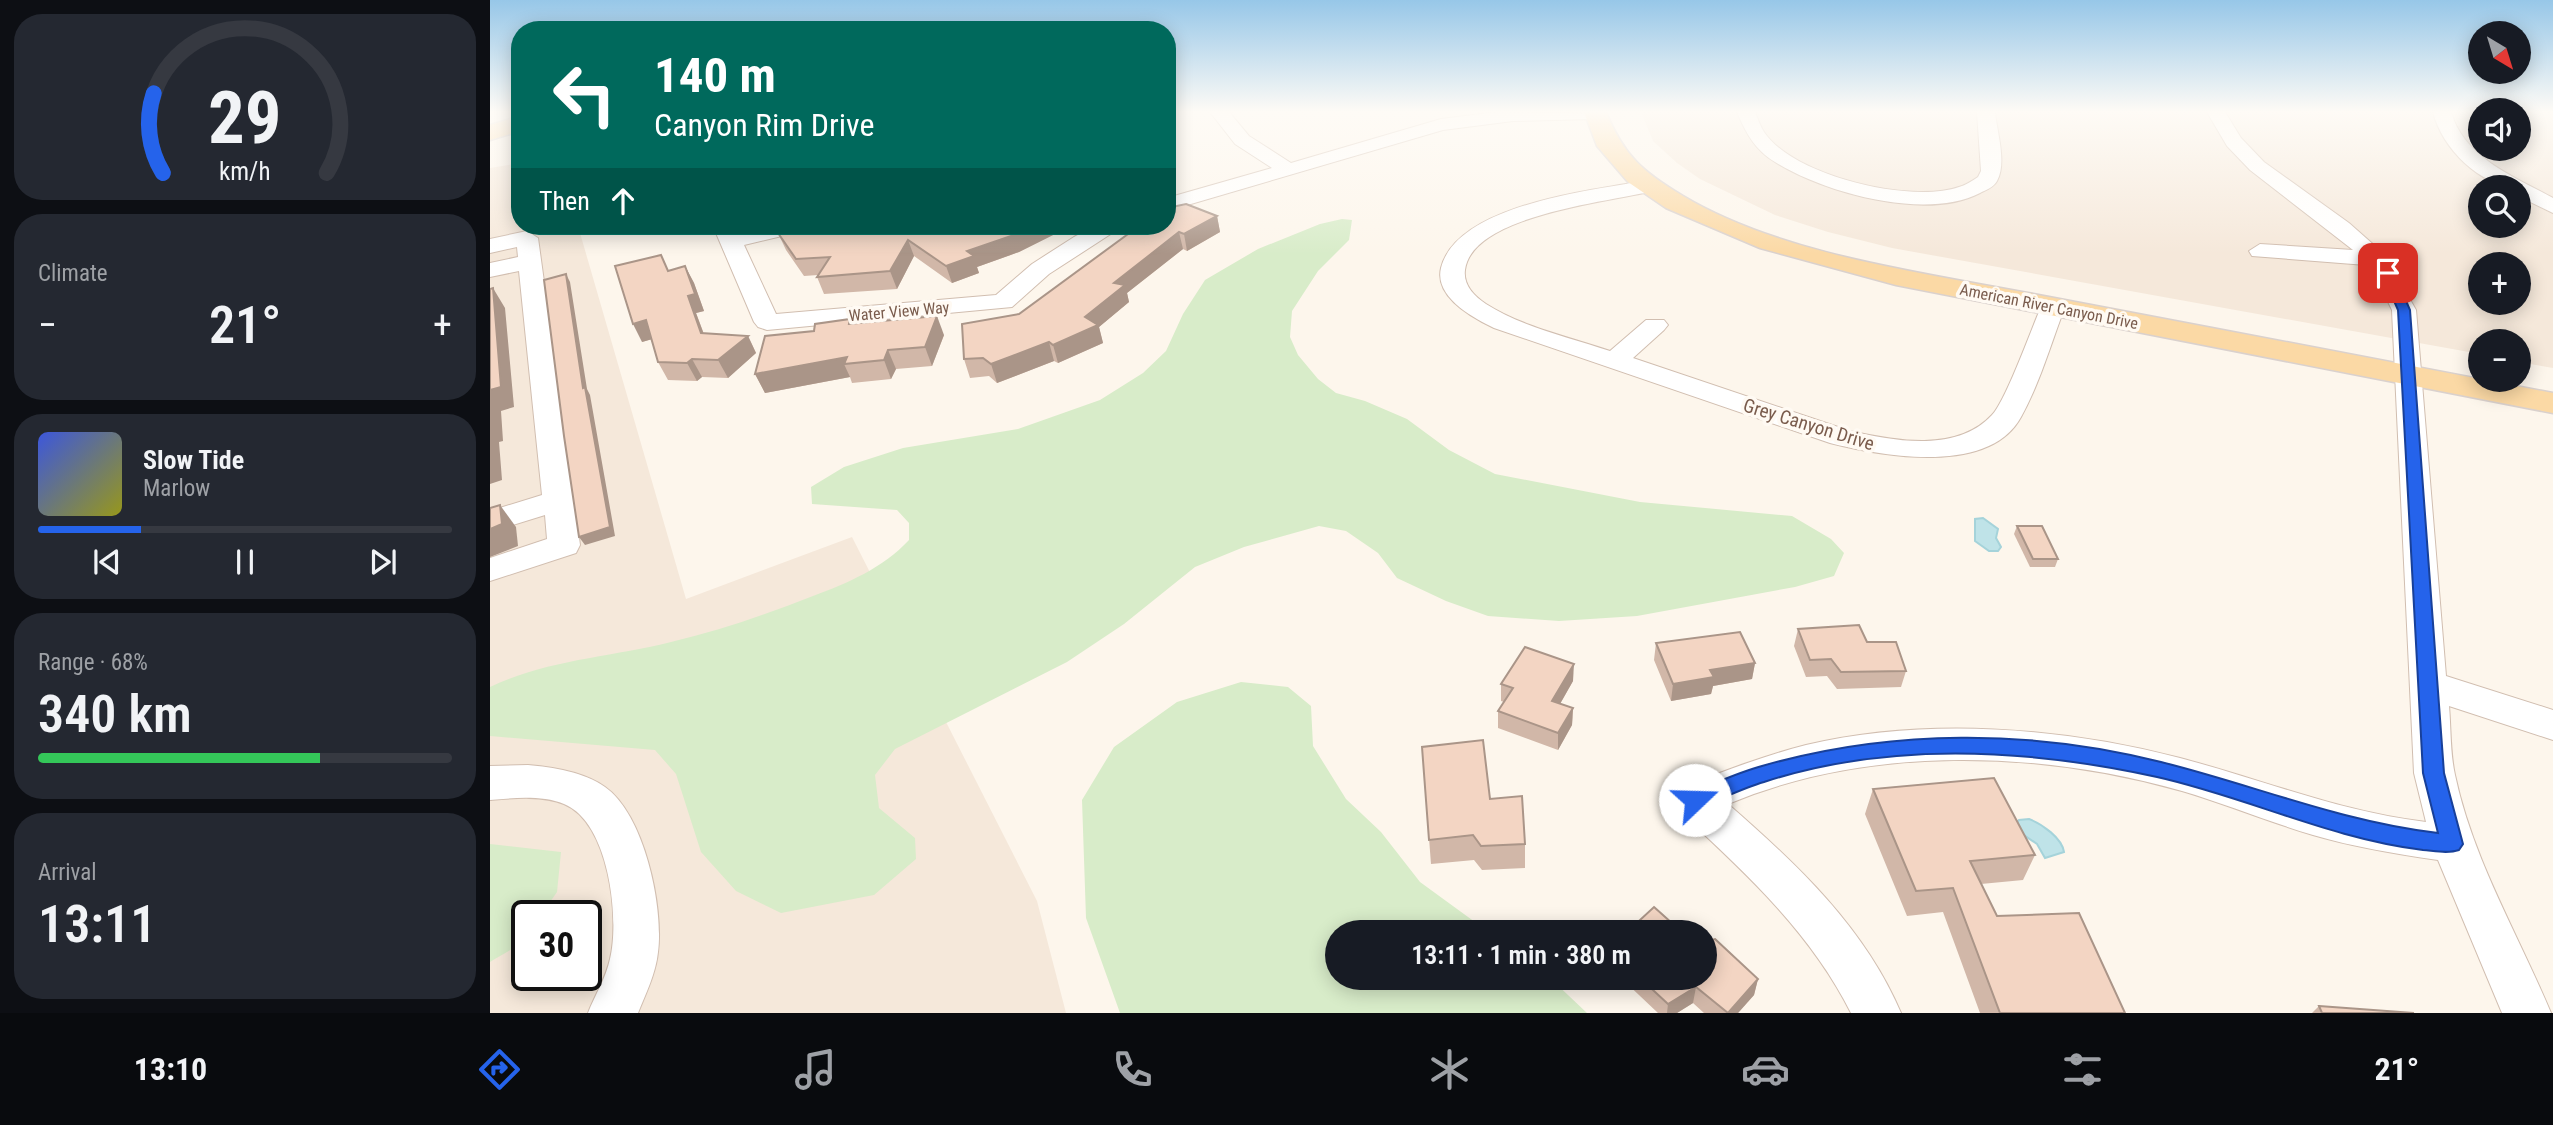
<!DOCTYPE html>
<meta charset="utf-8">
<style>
body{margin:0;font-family:"Roboto Condensed",sans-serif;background:#242831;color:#f1f3f6;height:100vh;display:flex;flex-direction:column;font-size:26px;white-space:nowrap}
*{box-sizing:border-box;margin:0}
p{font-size:23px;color:#9ea1a6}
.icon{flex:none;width:38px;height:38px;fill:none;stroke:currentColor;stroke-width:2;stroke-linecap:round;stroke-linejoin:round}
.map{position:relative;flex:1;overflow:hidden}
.sheet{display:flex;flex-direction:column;gap:14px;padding:14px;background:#0d0f14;width:490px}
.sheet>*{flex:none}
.top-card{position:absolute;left:21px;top:21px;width:665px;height:214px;border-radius:28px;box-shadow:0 4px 18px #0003;background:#00695c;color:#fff;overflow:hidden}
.needle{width:46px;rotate:142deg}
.fabs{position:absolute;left:1978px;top:21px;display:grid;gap:14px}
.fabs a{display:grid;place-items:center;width:63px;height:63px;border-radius:50%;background:#171b24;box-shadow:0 4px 18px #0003;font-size:35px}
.speed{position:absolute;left:21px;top:900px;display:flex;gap:14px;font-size:35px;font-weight:700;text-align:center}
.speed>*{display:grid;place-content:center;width:91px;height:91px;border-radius:50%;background:#171b24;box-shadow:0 4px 18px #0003;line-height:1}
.speed .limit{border:4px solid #111;border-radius:10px;background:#fff;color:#111}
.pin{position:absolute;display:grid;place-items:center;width:60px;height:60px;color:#fff;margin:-30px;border-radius:14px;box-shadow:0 4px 10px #0006}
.me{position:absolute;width:77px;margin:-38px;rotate:69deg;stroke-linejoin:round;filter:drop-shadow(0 0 5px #0008)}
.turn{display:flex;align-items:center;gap:24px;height:147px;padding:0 28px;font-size:32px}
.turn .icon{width:91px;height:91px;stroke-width:2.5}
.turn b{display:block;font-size:49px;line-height:60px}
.then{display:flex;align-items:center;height:66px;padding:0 28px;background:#0003;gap:14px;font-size:26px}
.big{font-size:52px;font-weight:600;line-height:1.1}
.sheet .widget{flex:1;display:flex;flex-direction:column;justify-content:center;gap:10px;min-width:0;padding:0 24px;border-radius:28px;background:#242831}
.sheet .dial{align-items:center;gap:0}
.dial svg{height:182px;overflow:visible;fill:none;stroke:#363941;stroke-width:7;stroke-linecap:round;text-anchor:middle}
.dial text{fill:#f1f3f6;stroke:none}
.song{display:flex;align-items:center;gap:21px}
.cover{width:84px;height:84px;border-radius:10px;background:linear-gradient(135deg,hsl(230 70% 55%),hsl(60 70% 35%))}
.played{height:7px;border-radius:4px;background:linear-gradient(90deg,#2563eb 25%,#363941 25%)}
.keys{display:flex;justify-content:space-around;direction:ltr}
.heat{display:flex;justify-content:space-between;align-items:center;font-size:38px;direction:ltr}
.charge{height:10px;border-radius:5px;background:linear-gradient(90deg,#34c759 68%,#363941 0)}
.trip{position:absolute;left:835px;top:920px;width:392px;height:70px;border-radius:35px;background:#171b24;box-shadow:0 4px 18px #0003;font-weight:600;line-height:70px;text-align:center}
.tab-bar{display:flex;height:112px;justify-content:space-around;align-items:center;background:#090b0e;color:#9ea1a6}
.tab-bar .icon{width:49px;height:49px}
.tab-bar .active{color:#2563eb}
.tab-bar b{font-size:32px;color:#f1f3f6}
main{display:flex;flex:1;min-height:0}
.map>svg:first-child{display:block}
.residential{fill:#f5e8da;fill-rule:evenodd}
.green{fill:#d8ecc9}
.water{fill:#bfe3e8;stroke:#a5d3da;stroke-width:2}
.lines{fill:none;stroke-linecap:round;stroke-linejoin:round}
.minor-casing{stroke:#d1beb0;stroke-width:2}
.major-casing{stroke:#dad1cd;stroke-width:3}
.minor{fill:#fff;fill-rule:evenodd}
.major{fill:#fbd9a5;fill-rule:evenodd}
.wall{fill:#d1b7a8}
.shaded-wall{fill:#aa9588}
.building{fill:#f3d5c3;stroke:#aa9588;stroke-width:2}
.route{fill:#2563eb;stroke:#184099;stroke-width:2}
.labels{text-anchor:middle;stroke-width:7;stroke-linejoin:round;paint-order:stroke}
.far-street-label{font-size:16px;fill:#7a5c4d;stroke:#fffaf3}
.street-label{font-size:19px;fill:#7a5c4d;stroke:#fffaf3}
</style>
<main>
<section class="sheet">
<div class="widget dial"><svg viewBox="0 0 100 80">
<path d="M14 69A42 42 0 1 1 86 69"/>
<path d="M14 69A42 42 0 0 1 10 34" stroke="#2563eb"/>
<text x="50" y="56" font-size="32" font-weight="700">29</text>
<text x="50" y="72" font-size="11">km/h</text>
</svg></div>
<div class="widget"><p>Climate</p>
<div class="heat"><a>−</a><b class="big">21°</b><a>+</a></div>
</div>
<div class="widget">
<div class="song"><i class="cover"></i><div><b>Slow Tide</b><p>Marlow</p></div></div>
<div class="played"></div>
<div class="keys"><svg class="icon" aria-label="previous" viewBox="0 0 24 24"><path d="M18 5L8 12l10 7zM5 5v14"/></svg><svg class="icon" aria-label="pause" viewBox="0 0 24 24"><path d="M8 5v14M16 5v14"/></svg><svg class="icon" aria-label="next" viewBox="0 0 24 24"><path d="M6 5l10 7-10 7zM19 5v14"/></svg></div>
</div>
<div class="widget"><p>Range · 68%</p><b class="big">340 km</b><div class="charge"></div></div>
<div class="widget"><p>Arrival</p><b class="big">13:11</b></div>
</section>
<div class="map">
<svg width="2063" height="1013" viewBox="0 0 2063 1013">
<rect width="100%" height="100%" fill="#fdf6ec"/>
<g class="residential">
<path d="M1151,112H1990V149H2028V112H2063V368L2028,362V341H1990V354L1402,248L1338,232L1285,215L1210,179L1187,163L1163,141ZM1990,187H2028V226H1990ZM1990,264H2028V303H1990Z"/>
<path d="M30,163V226H88L196,599L362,537L547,901L576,1013H0V168ZM37,915H96V975H37Z"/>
</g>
<g class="green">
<path d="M852,219L862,220L859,240L828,271L802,311L800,337L808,355L828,379L846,393L875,401L917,419L959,450L1005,474L1150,502L1302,516L1341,539L1354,553L1344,576L1305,587L1147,616L1069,621L998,616L956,601L907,578L888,553L856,531L829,526L754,547L705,567L634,624L577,662L405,749L385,775L389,808L425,838L426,859L384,895L291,913L246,891L211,852L186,774L165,750L0,736V687C56,660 121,657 181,642C229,631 277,614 323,596C358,583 393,568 419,540V523L407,510L322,504L321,487L354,467L413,448L528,429L610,400L653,373L676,351L693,314L715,280L768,249L830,224Z"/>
<path d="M751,682L798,687L821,706L823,746L856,799L891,832L930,882L1000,933H847V978H1060L1097,1013H630L596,918L592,800L624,747L687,702Z"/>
<path d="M0,844L71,852L67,892L51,915H37C37,947 25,946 0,962Z"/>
</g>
<g class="water">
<path d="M1493,518L1508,529L1506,538L1511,547L1508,551H1499L1485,541V519Z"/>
<path d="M1539,819C1552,824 1572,838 1574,852L1555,858L1547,844L1528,831L1525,824L1529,820Z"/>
</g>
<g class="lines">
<g class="minor-casing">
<g id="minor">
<path d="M720,112H739L759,136L801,163L951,119L1007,112L1114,114L1105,119L1023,121L953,130L677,211V198L782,168L745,144Z"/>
<path d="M1247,112H1265C1268,119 1270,126 1274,132C1303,176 1421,204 1469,187C1476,185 1482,181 1488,177L1491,171L1487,112H1505C1507,132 1517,163 1507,181C1504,187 1496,190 1490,193C1436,221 1334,193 1285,162C1265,150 1256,133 1247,112Z"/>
<path d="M1717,112H1735L1751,138L1774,162L1859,223L1894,254L1926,310L1956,676L2063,710V740L1959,706C1961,728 1960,753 1965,775C1983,860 2028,934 2061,1013H2012L1948,860C1906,854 1864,847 1823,835C1779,822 1736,804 1692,791C1547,750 1379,745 1238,804C1307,864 1375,928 1411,1013H1361C1321,933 1255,872 1190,812L1184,800L1190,788C1232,772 1273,756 1316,745C1436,717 1571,727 1690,758C1774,780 1847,811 1936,822L1924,773L1902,310L1887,279L1876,265L1762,256L1759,251L1770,244L1863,250L1760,170L1737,146Z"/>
<path d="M1943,112H1961C1974,158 2025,177 2063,198V213L2028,196V187C1990,187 1952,148 1943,112Z"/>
<path d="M1160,180L1170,186L1167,190C1122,202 982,214 975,270C973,285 984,296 996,304C1032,327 1079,337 1120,351L1156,320H1174L1178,325L1174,330L1143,358L1360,431C1404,441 1467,453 1502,415C1516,400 1541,330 1551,307L1554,302H1572L1575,307C1561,343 1550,383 1531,417C1499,476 1391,456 1340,443L1004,328C983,318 944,297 951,268C967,204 1104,190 1160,180Z"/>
<path d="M223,226H245L248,233L278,226H316L313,231L254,245L286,314L506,295L542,264L584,237L605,226H633L559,274L522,307L277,330L268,327L264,322Z"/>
<path d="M37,231L48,238L90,545L86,553L0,581V558L57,539L55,515L0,532V511L52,495L29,271L0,277V263L28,257L27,247L0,253V239Z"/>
<path d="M38,765C63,767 94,772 115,787C154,814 174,907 168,952C166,973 156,993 148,1013H98C105,995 116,978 120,959C130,918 119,822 74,804C52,795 23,798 0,800V766Z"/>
</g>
</g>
<g class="major-casing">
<g id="major">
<path d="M1094,112H1116C1134,156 1153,172 1193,196C1295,257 1443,274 1559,297C1727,329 1896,361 2063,393V413L1406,285L1270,248L1176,208L1138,182L1107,146Z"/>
<path d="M30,116V131L0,140V125Z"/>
</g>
</g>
<use href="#minor" class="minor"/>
<use href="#major" class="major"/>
</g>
<g class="wall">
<path d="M727,216L730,232L697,251L693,249L637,293L639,302L609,327L613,343L568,363L564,361L507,383L499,376L480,378L474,359L529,314L646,228L645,226H677Z"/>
<path d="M288,233L563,235L529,252L487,267L489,273L462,283L424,256L407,289L334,294L327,277L328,275L314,276L296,250Z"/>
<path d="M195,266L204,283L214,311L206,313L214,334L258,336L266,353L238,378L212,377L207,381L178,380L168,362L162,339L152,342L179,271Z"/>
<path d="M362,324L454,335L442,366L406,369L401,379L362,383L360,377L275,393L265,374L324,331Z"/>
<path d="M1527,526L1568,559L1565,567H1540L1524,534Z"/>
<path d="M1308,629L1377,642L1416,671L1411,687L1347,689L1337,676L1316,677L1304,646Z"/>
<path d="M1166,643L1265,663L1262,679L1223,686L1221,694L1181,701L1164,660Z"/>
<path d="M1083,681L1070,704L1083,708L1082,725L1068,750L1008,728V711L1014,702L1011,701V684Z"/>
<path d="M932,747L1000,799L1035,844V868L992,870L984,860L941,864Z"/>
<path d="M1383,789L1545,855L1533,880L1491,884L1507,916L1635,1013H1490L1453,912L1417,916L1375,814Z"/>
<path d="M1131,978H1214L1268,979L1264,995L1248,1013H1214L1203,1003L1187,1013H1168Z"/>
<path d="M1829,1006L1924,1013H1822Z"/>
</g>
<g class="shaded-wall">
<path d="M727,216L730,232L697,251L694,234Z"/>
<path d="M543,226H561L563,235L529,252L487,267L489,273L462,283L456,266L477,251Z"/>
<path d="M689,232L693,249L637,293L639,302L609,327L613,343L568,363L563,345L595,317L624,283Z"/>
<path d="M418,240L424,256L407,289L400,271Z"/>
<path d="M195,266L204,283L214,311L206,313L220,351L211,333L198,296Z"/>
<path d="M76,274L80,282L97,389L100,395L125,536L95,545L89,537L93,388Z"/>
<path d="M3,288L15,308L24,407L11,411L13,441L9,442L12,480L0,484V390Z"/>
<path d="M447,316L454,335L442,366L435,347Z"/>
<path d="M156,320L166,338L152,342L143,324Z"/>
<path d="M258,336L266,353L238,378L228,360Z"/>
<path d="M559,342L564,361L507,383L501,364Z"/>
<path d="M398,350L406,369L401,379L394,360Z"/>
<path d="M357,357L354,364L360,377L275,393L265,374Z"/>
<path d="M202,359L212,377L207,381L197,363Z"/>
<path d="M10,505L26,527L28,546L0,557V529Z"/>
<path d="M1265,663L1262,679L1223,686L1221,694L1181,701L1183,684L1220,670Z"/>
<path d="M1084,664L1083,681L1062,718V701Z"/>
<path d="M1083,708L1082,725L1068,750V733Z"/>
<path d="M1268,979L1264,995L1248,1013H1238Z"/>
<path d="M1206,987L1203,1003L1187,1013H1177L1178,1004Z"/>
</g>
<g class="building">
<path d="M696,204L727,216L694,234L689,232L624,283L635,285L595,317L608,325L563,345L559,342L501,364L493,358L474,359L472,324L529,314L649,226H677V208Z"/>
<path d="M317,226H543L524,235L477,251L484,256L456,266L418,240L400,271L327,277L340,257L306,259L288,233Z"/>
<path d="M171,255L178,271L195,266L205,294L198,296L211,333L258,336L228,360L202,359L197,363L168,362L156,320L143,324L125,266Z"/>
<path d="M76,274L93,388L95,387L120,527L89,537L74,436L54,280Z"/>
<path d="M3,288L11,387L0,390V289Z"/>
<path d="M447,316L435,347L398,350L394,360L354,364L357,357L265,374L275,336L324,331L325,324L360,319L359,324Z"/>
<path d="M10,505L12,524L0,529V508Z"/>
<path d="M1527,526H1552L1568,559H1543Z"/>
<path d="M1369,625L1377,642H1406L1416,671L1351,672L1341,659L1320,660L1308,629Z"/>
<path d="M1250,632L1265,663L1220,670L1224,677L1183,684L1166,643Z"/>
<path d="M1035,647L1084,664L1062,701L1083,708L1068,733L1008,711L1023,688L1011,684Z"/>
<path d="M993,740L1000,799L1032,796L1035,844L991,846L983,835L939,840L932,747Z"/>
<path d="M1504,778L1545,855L1480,861L1507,916L1589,913L1635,1013H1510L1463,888L1426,891L1383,789Z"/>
<path d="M1164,907L1193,933H1136Z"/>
<path d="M1225,939L1268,979L1238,1013L1206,987L1178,1004L1150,978H1214V942Z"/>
<path d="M1829,1006L1924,1013H1832Z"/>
</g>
<linearGradient id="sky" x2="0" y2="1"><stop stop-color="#97c7e8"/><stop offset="0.44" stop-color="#fefbf6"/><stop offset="1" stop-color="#fefbf6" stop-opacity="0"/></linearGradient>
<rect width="2063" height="254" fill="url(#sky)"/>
<path class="route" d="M1898,270L1904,273L1920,310L1954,773L1973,844L1969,850C1958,854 1945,851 1933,850C1841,839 1757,797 1667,777C1539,749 1400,741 1274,782C1250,789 1228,801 1205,809L1197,806L1194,800L1197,794C1222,785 1246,773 1272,766C1401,729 1541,729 1671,762C1764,785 1852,822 1948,833L1933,773L1908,310L1892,273Z"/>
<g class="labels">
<g class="far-street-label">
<text transform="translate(1559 306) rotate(11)" y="6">American River Canyon Drive</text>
<text transform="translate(409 311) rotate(-5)" y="6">Water View Way</text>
</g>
<g class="street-label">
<text transform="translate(1319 424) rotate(17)" y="7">Grey Canyon Drive</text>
</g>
</g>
</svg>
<div class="fabs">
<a><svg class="needle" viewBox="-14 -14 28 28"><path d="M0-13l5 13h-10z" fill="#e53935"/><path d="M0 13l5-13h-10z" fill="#9ea1a6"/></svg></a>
<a><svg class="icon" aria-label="sound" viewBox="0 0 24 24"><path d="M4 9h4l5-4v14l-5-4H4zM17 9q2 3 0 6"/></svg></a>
<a><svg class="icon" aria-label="search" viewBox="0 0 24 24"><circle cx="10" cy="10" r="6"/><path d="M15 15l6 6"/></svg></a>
<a>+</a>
<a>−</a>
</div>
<div class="speed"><div class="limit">30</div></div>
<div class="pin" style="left:1898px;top:273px;background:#d93025"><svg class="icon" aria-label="arrive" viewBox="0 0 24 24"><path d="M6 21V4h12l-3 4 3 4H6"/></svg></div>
<svg class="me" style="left:1205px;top:800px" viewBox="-20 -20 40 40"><circle r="19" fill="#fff"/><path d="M0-13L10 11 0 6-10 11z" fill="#2563eb"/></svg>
<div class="trip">13:11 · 1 min · 380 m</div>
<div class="top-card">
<div class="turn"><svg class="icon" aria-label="left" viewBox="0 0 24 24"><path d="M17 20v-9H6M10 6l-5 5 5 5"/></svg><div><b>140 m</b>Canyon Rim Drive</div></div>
<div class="then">Then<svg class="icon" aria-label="ahead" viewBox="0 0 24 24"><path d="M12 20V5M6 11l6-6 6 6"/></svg></div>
</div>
</div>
</main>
<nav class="tab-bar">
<b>13:10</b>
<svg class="icon active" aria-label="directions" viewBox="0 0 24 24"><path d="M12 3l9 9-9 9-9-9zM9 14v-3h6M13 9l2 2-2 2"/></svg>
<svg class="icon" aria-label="music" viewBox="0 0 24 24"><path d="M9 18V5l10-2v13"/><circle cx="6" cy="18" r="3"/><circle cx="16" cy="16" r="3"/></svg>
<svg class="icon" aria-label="phone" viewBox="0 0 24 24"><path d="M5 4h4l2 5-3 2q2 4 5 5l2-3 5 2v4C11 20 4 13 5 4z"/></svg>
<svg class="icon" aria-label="climate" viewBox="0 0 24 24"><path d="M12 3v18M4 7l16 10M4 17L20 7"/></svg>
<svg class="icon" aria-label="car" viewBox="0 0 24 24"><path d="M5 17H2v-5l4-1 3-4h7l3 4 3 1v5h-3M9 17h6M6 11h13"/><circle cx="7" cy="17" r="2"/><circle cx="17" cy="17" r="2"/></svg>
<svg class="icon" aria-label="filters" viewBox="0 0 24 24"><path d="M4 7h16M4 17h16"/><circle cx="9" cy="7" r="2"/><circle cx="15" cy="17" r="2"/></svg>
<b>21°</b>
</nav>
